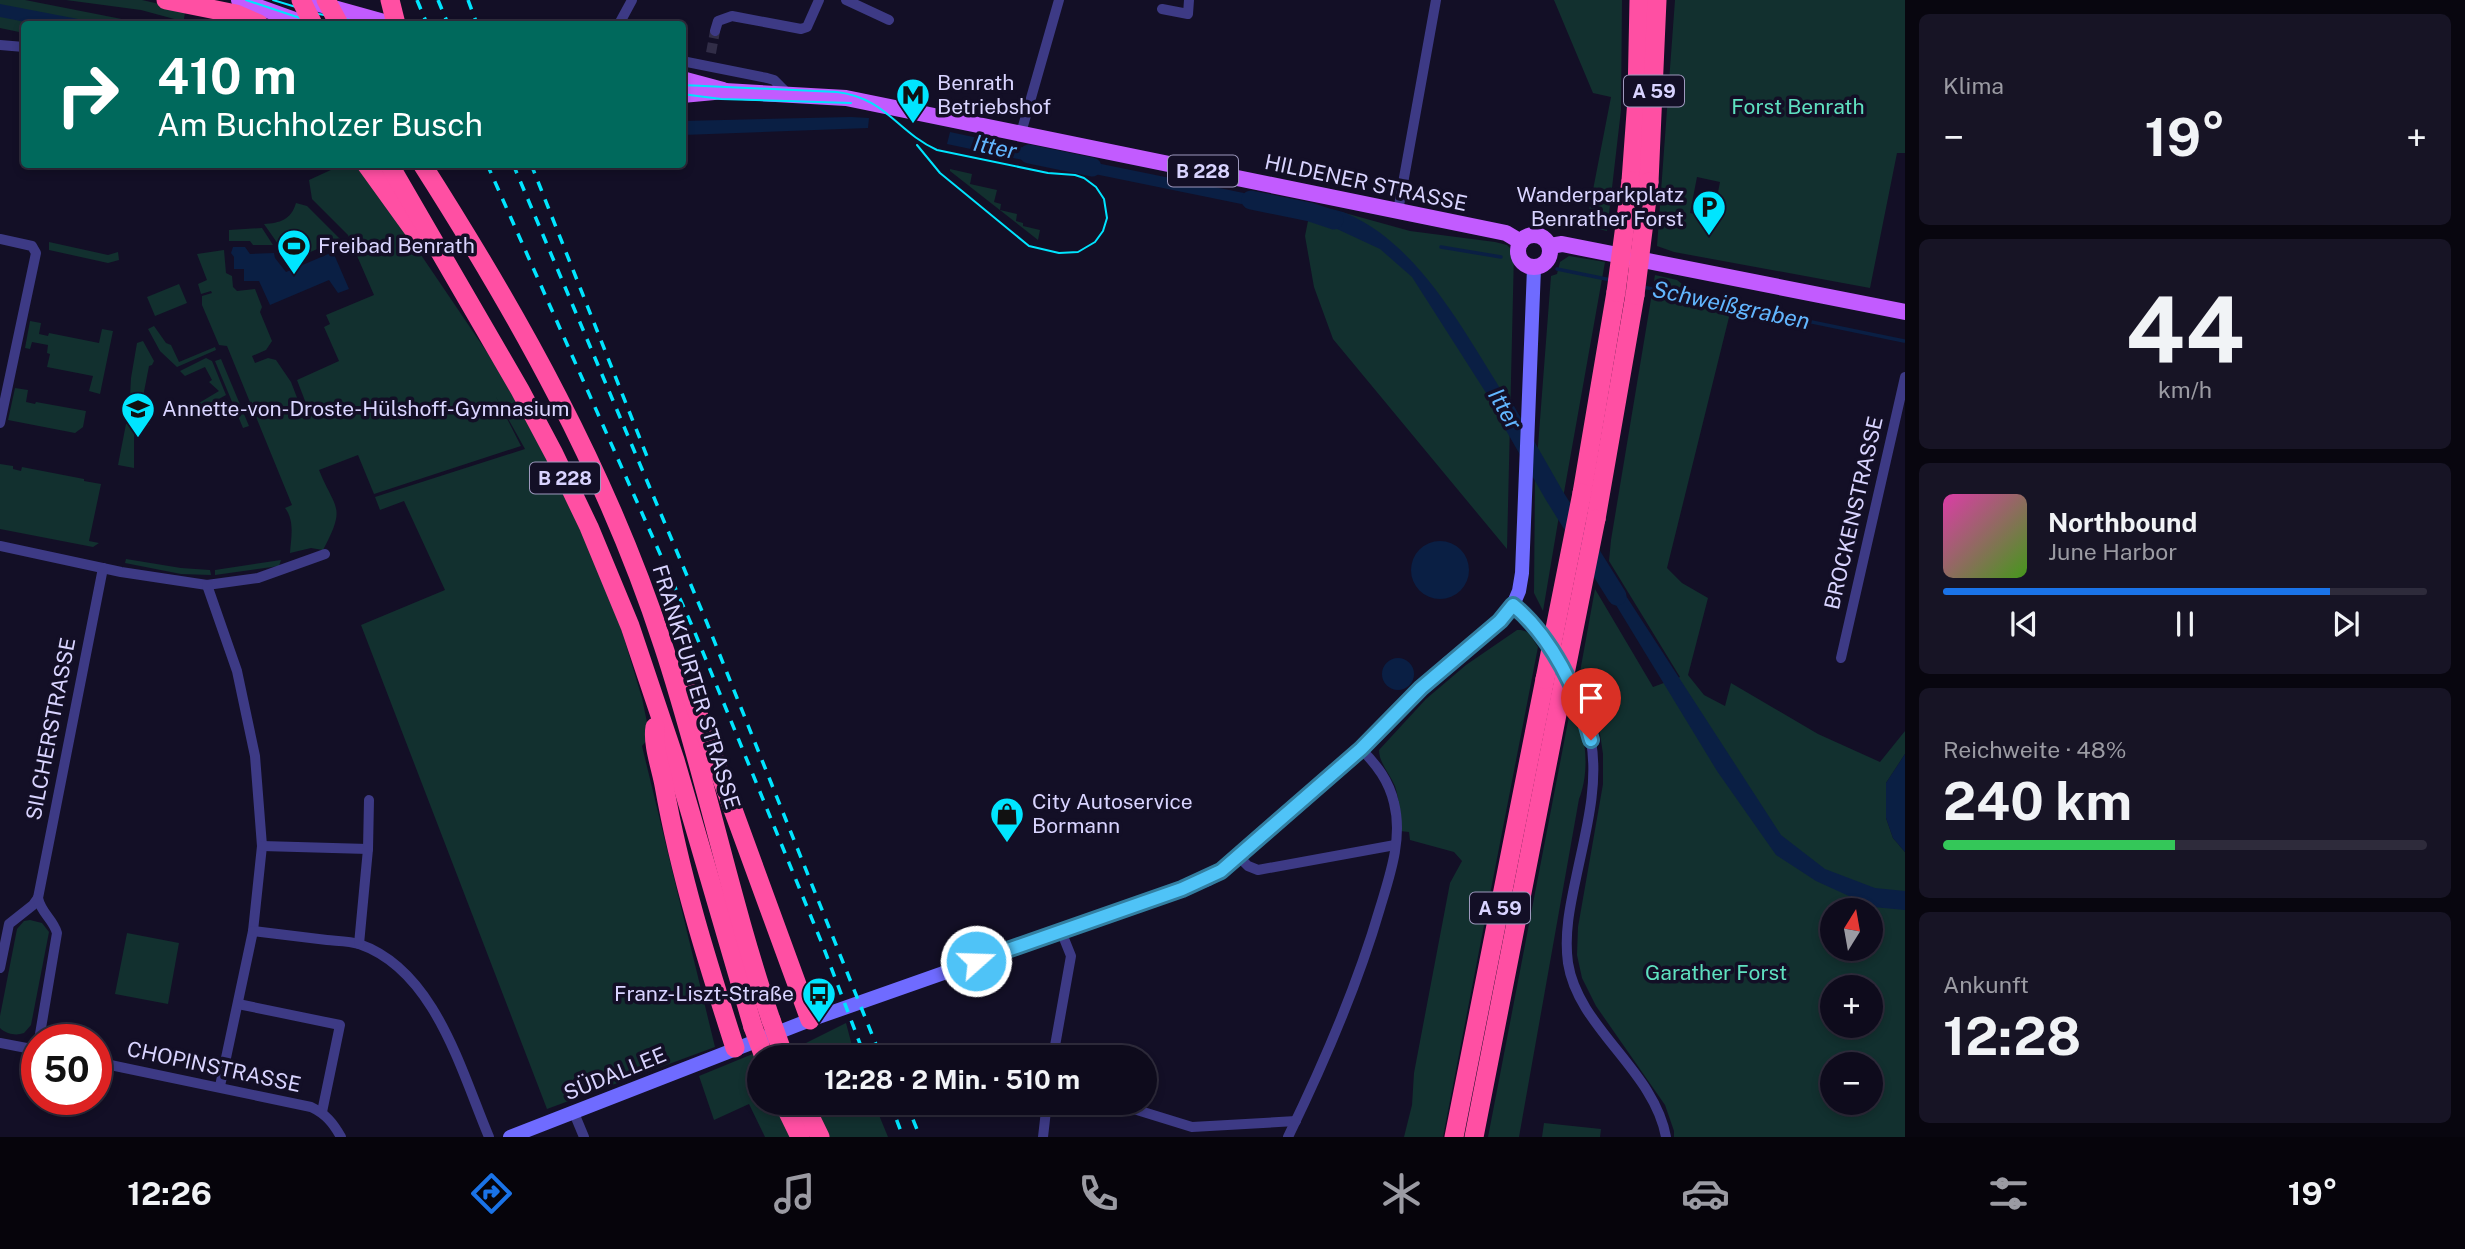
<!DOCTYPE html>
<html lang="de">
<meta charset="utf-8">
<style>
body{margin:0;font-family:"Public Sans",sans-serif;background:#171425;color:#f1f3f6;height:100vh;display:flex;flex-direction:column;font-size:26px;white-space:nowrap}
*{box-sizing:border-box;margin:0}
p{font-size:23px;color:#9b9ba3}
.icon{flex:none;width:38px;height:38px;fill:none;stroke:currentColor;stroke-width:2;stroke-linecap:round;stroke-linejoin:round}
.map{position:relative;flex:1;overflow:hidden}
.panel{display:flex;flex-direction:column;gap:14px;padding:14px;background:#08060f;width:560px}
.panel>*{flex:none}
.hud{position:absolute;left:21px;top:21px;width:665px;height:147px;border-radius:7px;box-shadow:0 4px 10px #0003,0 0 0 2px #2e2b3b;background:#00695c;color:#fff;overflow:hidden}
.needle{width:46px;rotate:11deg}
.buttons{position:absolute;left:1820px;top:898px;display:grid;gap:14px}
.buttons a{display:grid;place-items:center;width:63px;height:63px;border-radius:50%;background:#0e0b1c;box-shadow:0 4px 10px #0003,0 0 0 2px #2e2b3b;font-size:35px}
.speed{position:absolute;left:21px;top:1024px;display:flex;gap:14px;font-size:35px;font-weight:700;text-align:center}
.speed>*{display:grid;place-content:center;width:91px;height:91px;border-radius:50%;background:#0e0b1c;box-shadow:0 4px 10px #0003,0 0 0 2px #2e2b3b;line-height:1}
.speed .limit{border:10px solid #d22;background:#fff;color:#111}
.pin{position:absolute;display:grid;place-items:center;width:60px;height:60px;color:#fff;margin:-72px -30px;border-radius:50% 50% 50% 0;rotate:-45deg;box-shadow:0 0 7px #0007}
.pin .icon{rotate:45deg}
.me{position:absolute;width:77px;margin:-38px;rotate:70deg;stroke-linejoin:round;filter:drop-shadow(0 0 5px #0008)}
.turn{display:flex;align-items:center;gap:24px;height:147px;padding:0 21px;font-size:32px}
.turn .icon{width:91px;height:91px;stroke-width:2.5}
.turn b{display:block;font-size:49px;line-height:60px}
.big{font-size:52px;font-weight:700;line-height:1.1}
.panel .widget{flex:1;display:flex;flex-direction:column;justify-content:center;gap:10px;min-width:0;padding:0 24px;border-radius:10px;background:#171425}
.panel .dial{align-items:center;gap:0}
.dial b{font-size:91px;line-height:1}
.song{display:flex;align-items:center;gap:21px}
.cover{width:84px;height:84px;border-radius:10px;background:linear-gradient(135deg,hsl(320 70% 55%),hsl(100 70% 35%))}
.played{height:7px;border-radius:4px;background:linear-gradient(90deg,#1a73e8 80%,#2e2b3b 80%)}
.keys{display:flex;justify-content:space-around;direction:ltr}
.heat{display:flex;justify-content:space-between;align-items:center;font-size:38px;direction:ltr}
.charge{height:10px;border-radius:5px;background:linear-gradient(90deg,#34c759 48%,#2e2b3b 0)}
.trip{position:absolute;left:747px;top:1045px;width:410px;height:70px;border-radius:35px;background:#0e0b1c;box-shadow:0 4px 10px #0003,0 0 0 2px #2e2b3b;font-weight:700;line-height:70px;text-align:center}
.tab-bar{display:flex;height:112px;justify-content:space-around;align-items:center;background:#06040b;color:#9b9ba3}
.tab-bar .icon{width:49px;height:49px}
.tab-bar .on{color:#1a73e8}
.tab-bar b{font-size:32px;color:#f1f3f6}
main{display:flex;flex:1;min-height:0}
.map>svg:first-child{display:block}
.green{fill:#12302f;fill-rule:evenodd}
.water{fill:#0a1f44}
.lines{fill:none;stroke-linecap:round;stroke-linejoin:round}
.stream{stroke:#0a1f44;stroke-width:3.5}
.river{stroke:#0a1f44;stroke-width:19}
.street-tunnel{stroke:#312d47;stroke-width:10;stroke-dasharray:10 5;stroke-linecap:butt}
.street{stroke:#3d3a85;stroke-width:10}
.secondary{stroke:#6f6bff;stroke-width:14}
.primary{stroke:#c25bff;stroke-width:16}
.highway{stroke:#ff4fa3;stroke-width:19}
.tram{stroke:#00e5ff;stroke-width:2}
.rail{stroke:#00e5ff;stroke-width:3.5;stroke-dasharray:10 9;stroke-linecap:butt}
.highway-bridge{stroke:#ff4fa3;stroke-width:19}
.route-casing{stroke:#337fa1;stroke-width:18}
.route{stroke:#4fc3f7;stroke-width:12}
.labels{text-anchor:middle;stroke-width:7;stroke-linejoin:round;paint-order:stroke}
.shield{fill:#130f26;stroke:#9e99be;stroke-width:2}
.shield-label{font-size:19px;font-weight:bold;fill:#d9d4ff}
.poi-label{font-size:21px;fill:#d9d4ff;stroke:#130f26;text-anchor:start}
.park-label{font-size:21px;fill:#5fe0c0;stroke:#130f26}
.street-label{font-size:21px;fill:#d9d4ff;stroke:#130f26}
.water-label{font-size:23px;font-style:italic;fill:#62b6ff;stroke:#130f26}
</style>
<main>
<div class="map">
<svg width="1905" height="1137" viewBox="0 0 1905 1137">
<rect width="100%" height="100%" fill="#130f26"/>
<g class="green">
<path d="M0,0H25L147,24H24V33L0,28Z"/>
<path d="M66,0H142L181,9L185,12L184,19L178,20L141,10Z"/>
<path d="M1554,0H1622L1621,110L1607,231L1586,226L1611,97L1593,93Z"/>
<path d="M1675,0H1905V153H1897L1870,288L1674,252L1657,246ZM1697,177L1720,182L1713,218L1690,213Z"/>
<path d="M331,165H360L497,367L547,457L585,539L620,625L642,698L650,737L642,746L715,1047L547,1109L361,625L445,590L404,501L380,510L375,497L525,449L496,397L521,446L374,494L358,455L319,470C335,510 347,505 323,550L311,548L290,553C291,538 295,521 285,508L292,505L227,346L219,345L202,305V296L212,293L211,291L201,294L198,284L207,280L197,254L224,250L226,273L232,276L233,287L237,291L255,289L262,307L260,312L272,341L266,350L252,356L255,363L268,358L276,360L291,382L301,408L307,406L297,380L339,361L324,327L330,324L326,315L374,295L348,235L312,199L309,180L333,169Z"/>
<path d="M950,169L972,174L970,184L997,190L994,202L1001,204L1000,210L1017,214L1016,221L1023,223V226L1040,230L1038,240L950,171Z"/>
<path d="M296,203L307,206L340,239L290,261L264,224C280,223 291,220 296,203Z"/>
<path d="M1316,208L1345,213L1410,231L1495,242L1507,245L1514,252L1507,549L1333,339L1314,287L1305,236L1309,216Z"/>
<path d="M262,228L273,245H253L250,241H229V230Z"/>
<path d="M49,242L108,255L118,252L119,260L108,263L49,250Z"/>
<path d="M1569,256L1605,262L1563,498L1537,459L1551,276L1557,274L1560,262Z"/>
<path d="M1655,275L1677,280L1692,292L1733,301L1667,568L1682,583L1708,598L1688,675L1704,695L1725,706L1731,683L1818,734L1880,762L1905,731V754L1886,783V818L1893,838L1905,852V1137H1674V1131L1665,1105L1596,1006L1582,978L1577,955L1578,927L1603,784V754L1598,721L1578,683L1595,589L1653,687L1680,677L1609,561L1611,540ZM1832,910H1871V948H1832ZM1832,987H1871V1026H1832ZM1832,1064H1871V1102H1832Z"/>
<path d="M179,284L187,303L155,316L147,297Z"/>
<path d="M30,321L41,323L39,334L48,336L49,333L99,343L102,329L113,331L100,394L89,391L93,376L47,367L50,354L47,353L48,345L32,342L30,349L25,348Z"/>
<path d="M154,326L166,343L171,345L179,362L215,347L216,350L177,367L160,351L148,329Z"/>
<path d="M143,341L154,361L152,365L149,366L142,402L147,403L149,416H129L131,378L137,343Z"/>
<path d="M206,358L212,361L226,395L204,407L199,403L219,391L209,382L212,380L205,367L185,376L180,371Z"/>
<path d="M221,359L249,426L243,428L215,361Z"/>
<path d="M15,388L28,390L26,402L35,404L36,402L86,411L83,427L75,433L8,420Z"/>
<path d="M126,424H150L141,432L134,433V468L118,465Z"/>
<path d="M0,464L13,466V469L21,471L22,467L84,479V481L101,484L89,541L99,543L93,547L0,529Z"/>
<path d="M1535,475L1560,510L1543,611L1534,593Z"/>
<path d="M126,559L181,568L210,570L211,575L181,574L125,563Z"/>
<path d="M281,560L279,566L215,575V570Z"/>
<path d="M1517,630C1529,629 1532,638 1538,647L1443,1137H1404L1412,1105L1414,1073L1450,883L1462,861L1454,852L1410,840L1409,832L1400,831C1399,816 1400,801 1395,786C1390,774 1379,763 1379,750L1426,699L1466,665Z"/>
<path d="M1571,706C1587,730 1590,772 1579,799L1519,1137H1488Z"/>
<path d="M30,920L42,923L49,932L31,1025L24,1033C16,1036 6,1034 0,1028V1016L17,929L24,921Z"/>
<path d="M127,933L179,943L168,1004L115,994Z"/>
<path d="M846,1023L855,1057H795L791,1047L802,1045Z"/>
<path d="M755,1053L759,1063L760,1102L777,1103L793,1137H765L749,1104L714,1120L699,1076Z"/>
<path d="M813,1103H874L888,1137H829Z"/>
<path d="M1544,1123L1601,1129L1600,1137H1542Z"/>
</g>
<g class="water">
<path d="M0,4L104,24H36L0,17Z"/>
<path d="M851,117L869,118L868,128L683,135V121Z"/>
<path d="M950,132L1054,154L1052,166L947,144Z"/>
<path d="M1067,157L1278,200L1276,211L1065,168Z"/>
<path d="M1311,206C1323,208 1337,209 1348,214C1424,248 1468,340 1512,407L1511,432L1412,277L1380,249L1309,216Z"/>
<path d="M233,247H245L250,254L274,253L275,258L286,272L333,252L349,289L338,293L329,280L270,305L259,281H244V269H234V257L231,253Z"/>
<path d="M1537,459L1563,498L1560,510L1535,475Z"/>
<circle cx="1440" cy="570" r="29"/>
<path d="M1606,565L1781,835L1825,869L1875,888L1905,891V910L1873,907L1816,881L1776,855L1717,771L1602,582Z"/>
<circle cx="1398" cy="674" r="16"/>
<path d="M1905,754V852L1893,838L1886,818V783Z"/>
</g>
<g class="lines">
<g class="stream">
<path d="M1441,247L1501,257"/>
<path d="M1557,269L1611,280"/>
<path d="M1643,287L1904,341"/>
</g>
<g class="river">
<path d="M1029,154L1092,167"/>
<path d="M1251,200L1310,212L1334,220"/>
<path d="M1499,399L1554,495L1617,596"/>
</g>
<path class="street-tunnel" d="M711,53L715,31"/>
<g class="street">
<path d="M846,0L889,20"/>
<path d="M1162,9L1188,14L1189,0"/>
<path d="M619,24L632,0"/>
<path d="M715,31L718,21L732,16L801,29L807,27L819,0"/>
<path d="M0,45L24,47"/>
<path d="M682,61L767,78L774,80L788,94"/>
<path d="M1021,133L1059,0"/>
<path d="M1398,211L1436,0"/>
<path d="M0,239L32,246L36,253L0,423"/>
<path d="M0,546L121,572L207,585L258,578L325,554"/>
<path d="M207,585L237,671L255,756L262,846L253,931L220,1086"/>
<path d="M1513,605L1532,623L1551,651"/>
<path d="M1841,658L1905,377"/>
<path d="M1567,677C1577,697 1587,718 1591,741C1599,786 1585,834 1576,878C1570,906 1564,934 1568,963C1578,1028 1654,1070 1666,1137"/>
<path d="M262,846L368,849"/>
<path d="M1239,857L1248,866L1258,870L1395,845"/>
<path d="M253,931C278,934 303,937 327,940C337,941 350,941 359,944C435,970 461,1071 489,1137"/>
<path d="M359,944L368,849L369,800"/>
<path d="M0,968L9,924L33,905L38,898"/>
<path d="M238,1004L340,1025L322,1112"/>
<path d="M39,1040L57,933C53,919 41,913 38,898L103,568"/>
<path d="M0,1043L37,1050"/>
<path d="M1053,1057L1071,956L1061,931"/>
<path d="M96,1062L311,1107C326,1114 333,1123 341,1137"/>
<path d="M1111,1102L1192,1127L1296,1121"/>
<path d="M574,1113L584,1137"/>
<path d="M1043,1137L1047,1102"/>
<path d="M1288,1137C1324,1063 1357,987 1380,908C1390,875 1403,838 1394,803C1389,781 1377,765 1361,749"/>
</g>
<path class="secondary" d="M510,1137L810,1020L1182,889L1208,879L1234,861L1361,749L1447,664L1500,621L1513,605L1519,591L1522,573L1534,268"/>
<g class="primary">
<path d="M239,0L306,24"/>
<path d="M305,0L391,24"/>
<path d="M682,79L723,90"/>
<path d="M682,95L725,91L846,98L1506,233L1521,242"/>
<circle cx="1534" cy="251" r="16"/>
<path d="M1550,246L1562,244L1905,312"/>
</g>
<g class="highway">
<path d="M166,0L236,14L259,24"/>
<path d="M390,0L396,24"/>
<path d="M366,164L415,232"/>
<path d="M389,164L520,390L554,454L589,527L630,626L675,760L753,1027"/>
<path d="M422,164C519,316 607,473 663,645C704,768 729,897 771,1020"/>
<path d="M1631,181L1637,99L1639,0"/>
<path d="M1649,182L1657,0"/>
<path d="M1582,493L1616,292"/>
<path d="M1596,519L1635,295"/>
<path d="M690,692L810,1020"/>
<path d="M655,727C652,744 661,768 664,785C680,875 707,961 735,1048"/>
<path d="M783,1102L800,1137"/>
<path d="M803,1102L820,1137"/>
<path d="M1454,1137L1545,679"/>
<path d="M1474,1137L1560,699"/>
</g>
<g class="tram">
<path d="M246,0L318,24"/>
<path d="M273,0L319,14L371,24"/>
<path d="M682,85L837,92C886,98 897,132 937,150L1048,173L1075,175L1084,178L1096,187L1104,199L1107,218L1103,231L1095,242L1078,252L1059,253L1029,246L940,173L917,145"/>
<path d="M682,94L721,99L851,103"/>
</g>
<g class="rail">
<path d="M417,0L427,24"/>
<path d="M438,0L448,24"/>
<path d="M468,0L477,24"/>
<path d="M487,164L693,628L823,946L865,1057"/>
<path d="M513,164L707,623L881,1057"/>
<path d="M531,164L650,464"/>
<path d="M890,1102L903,1137"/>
<path d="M906,1102L920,1137"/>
</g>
<g class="highway-bridge">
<path d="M301,0L313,24"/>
<path d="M326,0L339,24"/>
<path d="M1616,292L1631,181"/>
<path d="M1635,295L1649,182"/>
<path d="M1545,679L1582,493"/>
<path d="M1560,699L1596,519"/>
<path d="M771,1020L781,1048"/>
<path d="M753,1027L763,1054"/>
</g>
</g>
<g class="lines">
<g class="route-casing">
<path id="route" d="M976,961L1182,889L1221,871L1361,749L1421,688L1500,621L1513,605C1551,636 1579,693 1591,740"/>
</g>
<use href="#route" class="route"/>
</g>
<defs>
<g id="metro-pin" transform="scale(1.75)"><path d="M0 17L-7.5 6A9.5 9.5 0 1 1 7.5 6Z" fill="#00e5ff" stroke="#130f26"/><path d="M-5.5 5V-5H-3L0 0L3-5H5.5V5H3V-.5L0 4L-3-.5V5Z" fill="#111"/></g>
<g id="parking-pin" transform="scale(1.75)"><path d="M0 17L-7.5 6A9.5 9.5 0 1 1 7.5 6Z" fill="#00e5ff" stroke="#130f26"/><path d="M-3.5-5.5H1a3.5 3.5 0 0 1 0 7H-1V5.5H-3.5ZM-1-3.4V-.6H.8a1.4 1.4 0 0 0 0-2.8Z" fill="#111"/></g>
<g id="stadium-pin" transform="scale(1.75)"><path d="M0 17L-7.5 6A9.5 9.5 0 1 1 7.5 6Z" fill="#00e5ff" stroke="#130f26"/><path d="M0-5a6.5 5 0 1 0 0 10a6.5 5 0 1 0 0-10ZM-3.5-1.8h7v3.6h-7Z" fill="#111"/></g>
<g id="school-pin" transform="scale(1.75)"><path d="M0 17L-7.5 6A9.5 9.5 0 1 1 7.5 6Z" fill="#00e5ff" stroke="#130f26"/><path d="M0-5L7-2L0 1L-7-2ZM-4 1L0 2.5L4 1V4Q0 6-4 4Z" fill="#111"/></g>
<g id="shop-pin" transform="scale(1.75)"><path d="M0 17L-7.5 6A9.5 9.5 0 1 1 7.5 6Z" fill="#00e5ff" stroke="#130f26"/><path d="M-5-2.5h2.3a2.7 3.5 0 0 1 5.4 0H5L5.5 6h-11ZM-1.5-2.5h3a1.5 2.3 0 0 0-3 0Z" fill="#111"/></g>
<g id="bus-pin" transform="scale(1.75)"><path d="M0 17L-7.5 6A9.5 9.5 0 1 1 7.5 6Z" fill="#00e5ff" stroke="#130f26"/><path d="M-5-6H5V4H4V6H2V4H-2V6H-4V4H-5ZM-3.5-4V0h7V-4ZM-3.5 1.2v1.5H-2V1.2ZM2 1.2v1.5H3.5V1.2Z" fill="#111"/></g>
</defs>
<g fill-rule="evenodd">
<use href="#metro-pin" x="913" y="95"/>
<use href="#parking-pin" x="1709" y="207"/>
<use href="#stadium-pin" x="294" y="246"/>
<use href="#school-pin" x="138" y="409"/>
<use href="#shop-pin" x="1007" y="814"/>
<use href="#bus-pin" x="819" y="994"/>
</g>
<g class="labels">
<g class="shield">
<rect x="1624" y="75.5" width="60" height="31" rx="5"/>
<rect x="1168" y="155.5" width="70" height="31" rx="5"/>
<rect x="530" y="462.5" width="70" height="31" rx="5"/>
<rect x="1470" y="892.5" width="60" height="31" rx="5"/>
</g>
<g class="shield-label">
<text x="1654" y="98">A 59</text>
<text x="1203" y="178">B 228</text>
<text x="565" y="485">B 228</text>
<text x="1500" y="915">A 59</text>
</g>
<g class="poi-label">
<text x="937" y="90">Benrath<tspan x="937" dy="24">Betriebshof</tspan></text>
<text x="1684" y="202" text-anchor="end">Wanderparkplatz<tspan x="1684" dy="24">Benrather Forst</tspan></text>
<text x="318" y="253">Freibad Benrath</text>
<text x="162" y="416">Annette-von-Droste-Hülshoff-Gymnasium</text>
<text x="1032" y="809">City Autoservice<tspan x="1032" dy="24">Bormann</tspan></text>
<text x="794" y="1001" text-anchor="end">Franz-Liszt-Straße</text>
</g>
<g class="park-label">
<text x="1798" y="114">Forst Benrath</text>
<text x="1716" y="980">Garather Forst</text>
</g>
<g class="street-label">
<text transform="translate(1366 183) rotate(12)" y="7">HILDENER STRASSE</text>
<text transform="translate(1854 513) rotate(-77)" y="7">BROCKENSTRASSE</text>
<text transform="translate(696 687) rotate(73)" y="7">FRANKFURTER STRASSE</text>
<text transform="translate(51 729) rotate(-79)" y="7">SILCHERSTRASSE</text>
<text transform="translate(214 1067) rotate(12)" y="7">CHOPINSTRASSE</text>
<text transform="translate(615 1074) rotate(-22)" y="7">SÜDALLEE</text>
</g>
<g class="water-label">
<text transform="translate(995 147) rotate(12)" y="8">Itter</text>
<text transform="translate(1731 305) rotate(12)" y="8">Schweißgraben</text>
<text transform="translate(1505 409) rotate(60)" y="8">Itter</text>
</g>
</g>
</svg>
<div class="buttons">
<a><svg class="needle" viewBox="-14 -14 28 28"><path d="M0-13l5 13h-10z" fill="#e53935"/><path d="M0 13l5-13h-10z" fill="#9b9ba3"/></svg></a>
<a>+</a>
<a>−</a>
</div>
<div class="speed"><div class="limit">50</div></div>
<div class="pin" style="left:1591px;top:740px;background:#d93025"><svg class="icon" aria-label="arrive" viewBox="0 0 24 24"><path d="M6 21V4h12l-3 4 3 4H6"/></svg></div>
<svg class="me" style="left:976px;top:961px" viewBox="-20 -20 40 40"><circle r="17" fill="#4fc3f7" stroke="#fff" stroke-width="3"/><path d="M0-11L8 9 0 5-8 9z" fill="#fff"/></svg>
<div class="trip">12:28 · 2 Min. · 510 m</div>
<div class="hud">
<div class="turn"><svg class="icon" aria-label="right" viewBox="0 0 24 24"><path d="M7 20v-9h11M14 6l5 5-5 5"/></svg><div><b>410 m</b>Am Buchholzer Busch</div></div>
</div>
</div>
<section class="panel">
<div class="widget"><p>Klima</p>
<div class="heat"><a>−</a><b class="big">19°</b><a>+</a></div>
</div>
<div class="widget dial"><b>44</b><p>km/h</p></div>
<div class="widget">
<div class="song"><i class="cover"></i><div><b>Northbound</b><p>June Harbor</p></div></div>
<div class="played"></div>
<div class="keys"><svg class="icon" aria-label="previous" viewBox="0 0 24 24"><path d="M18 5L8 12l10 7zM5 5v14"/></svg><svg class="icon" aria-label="pause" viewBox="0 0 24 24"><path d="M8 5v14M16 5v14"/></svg><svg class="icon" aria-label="next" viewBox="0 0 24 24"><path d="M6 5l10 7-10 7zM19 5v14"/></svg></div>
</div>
<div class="widget"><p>Reichweite · 48%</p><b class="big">240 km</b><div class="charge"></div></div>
<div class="widget"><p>Ankunft</p><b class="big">12:28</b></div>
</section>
</main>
<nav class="tab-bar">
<b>12:26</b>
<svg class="icon on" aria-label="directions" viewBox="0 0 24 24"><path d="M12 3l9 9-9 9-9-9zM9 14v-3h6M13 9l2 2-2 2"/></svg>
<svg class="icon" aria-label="music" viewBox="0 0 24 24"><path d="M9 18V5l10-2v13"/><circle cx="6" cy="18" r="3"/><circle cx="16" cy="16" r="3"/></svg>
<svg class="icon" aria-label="phone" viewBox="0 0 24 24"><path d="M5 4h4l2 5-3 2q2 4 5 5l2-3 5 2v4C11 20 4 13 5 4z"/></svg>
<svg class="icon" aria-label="climate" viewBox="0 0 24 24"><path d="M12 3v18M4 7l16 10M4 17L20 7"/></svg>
<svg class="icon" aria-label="car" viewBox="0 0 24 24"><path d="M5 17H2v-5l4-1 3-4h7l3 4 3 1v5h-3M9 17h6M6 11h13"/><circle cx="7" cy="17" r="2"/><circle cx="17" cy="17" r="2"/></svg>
<svg class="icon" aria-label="filters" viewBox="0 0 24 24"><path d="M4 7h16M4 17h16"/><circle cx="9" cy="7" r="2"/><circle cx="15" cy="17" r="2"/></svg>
<b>19°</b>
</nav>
